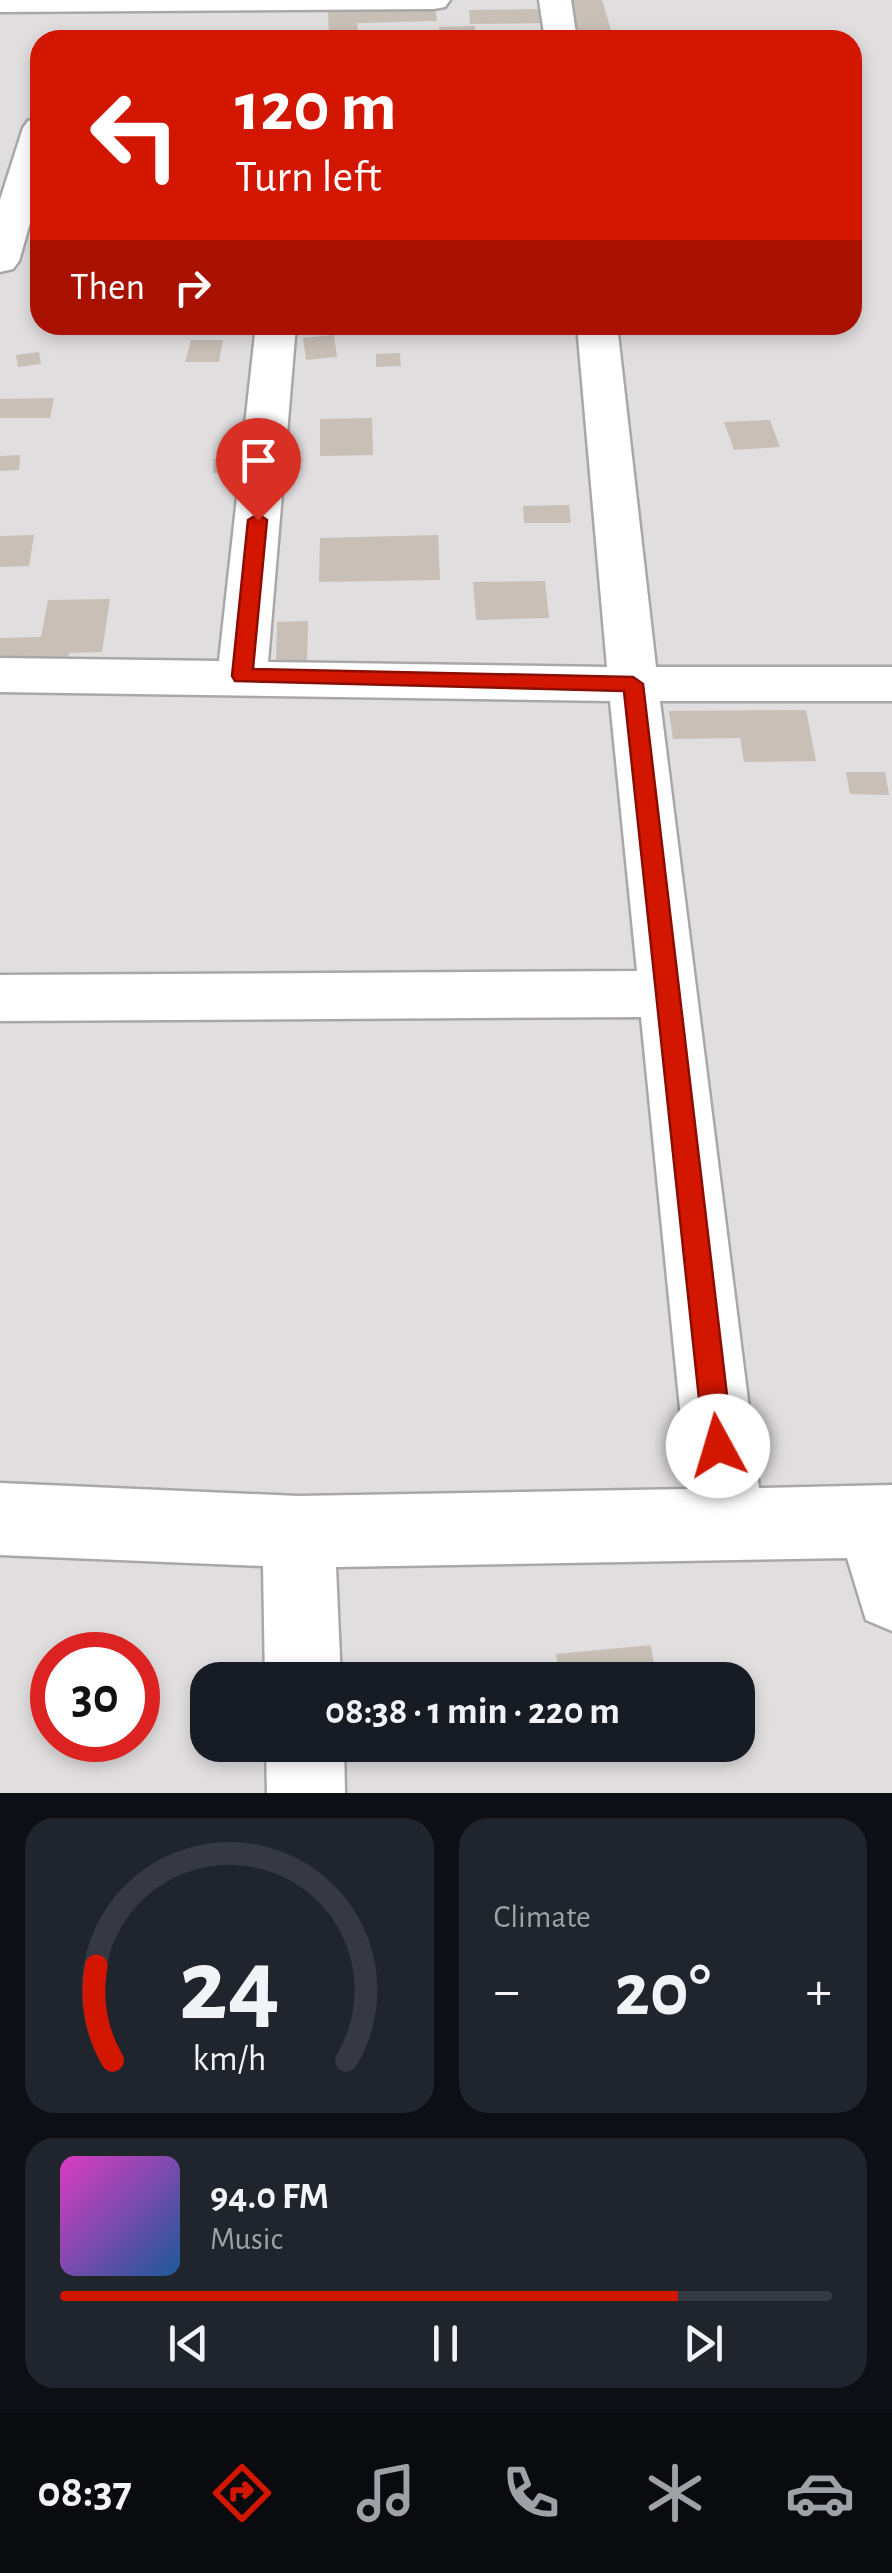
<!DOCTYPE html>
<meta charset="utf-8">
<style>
body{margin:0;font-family:"Alegreya Sans",sans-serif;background:#20242c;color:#f1f3f6;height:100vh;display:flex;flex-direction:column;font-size:38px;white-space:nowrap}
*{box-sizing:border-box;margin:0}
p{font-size:32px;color:#9ea1a6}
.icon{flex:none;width:55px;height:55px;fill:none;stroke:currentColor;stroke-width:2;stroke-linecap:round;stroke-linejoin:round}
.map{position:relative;height:1793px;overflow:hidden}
.sheet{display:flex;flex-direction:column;gap:25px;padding:25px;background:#0d0f14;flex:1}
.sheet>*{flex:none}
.guide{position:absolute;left:30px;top:30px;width:832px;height:305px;border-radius:30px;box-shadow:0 5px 15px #0003;background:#d31600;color:#fff;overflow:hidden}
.speed{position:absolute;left:30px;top:1632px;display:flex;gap:20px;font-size:50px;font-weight:700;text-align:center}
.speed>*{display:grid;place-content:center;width:130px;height:130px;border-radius:50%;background:#171b24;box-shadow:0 5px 15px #0003;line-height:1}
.speed .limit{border:15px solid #d22;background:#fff;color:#111}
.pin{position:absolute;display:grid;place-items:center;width:85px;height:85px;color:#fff;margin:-102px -42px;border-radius:50% 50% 50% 0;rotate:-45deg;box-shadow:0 0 10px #0007}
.pin .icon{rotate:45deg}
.me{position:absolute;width:110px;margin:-55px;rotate:354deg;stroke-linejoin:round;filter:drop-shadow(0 0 8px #0008)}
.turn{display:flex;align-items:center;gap:35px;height:210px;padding:0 40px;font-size:45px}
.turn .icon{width:130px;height:130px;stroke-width:2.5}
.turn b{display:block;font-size:70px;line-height:85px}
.then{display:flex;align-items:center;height:95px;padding:0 40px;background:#0003;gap:20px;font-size:38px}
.big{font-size:75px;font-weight:600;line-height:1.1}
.sheet .widget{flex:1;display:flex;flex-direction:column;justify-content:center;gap:15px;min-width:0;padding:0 35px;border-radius:30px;background:#20242c}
.sheet .dial{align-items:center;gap:0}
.dial svg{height:260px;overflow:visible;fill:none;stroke:#363941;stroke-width:7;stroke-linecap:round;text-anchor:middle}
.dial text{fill:#f1f3f6;stroke:none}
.song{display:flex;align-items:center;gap:30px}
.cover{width:120px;height:120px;border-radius:15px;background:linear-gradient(135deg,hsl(310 70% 55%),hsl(210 70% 35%))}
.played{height:10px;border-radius:5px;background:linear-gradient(90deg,#d31600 80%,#363941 80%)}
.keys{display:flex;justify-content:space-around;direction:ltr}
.heat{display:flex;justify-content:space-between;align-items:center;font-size:55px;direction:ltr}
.sheet .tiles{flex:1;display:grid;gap:25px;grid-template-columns:1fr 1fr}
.widget:last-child{grid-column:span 2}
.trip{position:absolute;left:190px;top:1662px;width:565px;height:100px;border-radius:30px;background:#171b24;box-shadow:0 5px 15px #0003;font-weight:600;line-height:100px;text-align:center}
.menu{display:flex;height:160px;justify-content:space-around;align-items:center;background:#090b0e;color:#9ea1a6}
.menu .icon{width:70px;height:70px}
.menu .selected{color:#d31600}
.menu b{font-size:45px;color:#f1f3f6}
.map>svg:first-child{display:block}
.residential{fill:#e0dede;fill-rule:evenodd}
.building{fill:#c8bfb6}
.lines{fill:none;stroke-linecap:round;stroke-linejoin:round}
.minor-casing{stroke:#a8a8a8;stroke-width:5}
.minor{fill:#fff;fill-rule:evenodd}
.route{fill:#d31600;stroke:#890e00;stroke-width:2.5}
</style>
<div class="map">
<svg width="892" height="1793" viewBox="0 0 892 1793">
<rect width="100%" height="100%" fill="#f2f0e7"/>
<path class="residential" d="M0,0H892V1793H0ZM40,40H852V325H40ZM52,1655H138V1740H52ZM208,1680H738V1745H208Z"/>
<g class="building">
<path d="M569,0H602L614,40H581Z"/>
<path d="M435,5L437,21L357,23L359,40H329L328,8Z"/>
<path d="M552,9L554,23L470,24L469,10Z"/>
<path d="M475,26V31L540,30L541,40H440L439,27Z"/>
<path d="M446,325H502L503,330L446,332Z"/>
<path d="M334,335L337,357L306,360L303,338Z"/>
<path d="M191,340H223L219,362H185Z"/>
<path d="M39,352L41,364L18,367L16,355Z"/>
<path d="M400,353L401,366L376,367V354Z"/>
<path d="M54,398L50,418H0V399Z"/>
<path d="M372,418L373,455L320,456V419Z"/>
<path d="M770,420L780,447L734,450L724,422Z"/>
<path d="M20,455L19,470L0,471V456Z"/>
<path d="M214,459H237L236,472L213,473Z"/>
<path d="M569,505L571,523H524L523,506Z"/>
<path d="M34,535L29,566L0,567V536Z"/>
<path d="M438,535L440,580L319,582L320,538Z"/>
<path d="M545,581L549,618L476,620L473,582Z"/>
<path d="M110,599L102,652L69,653L67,663L0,665V638L41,637L48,600Z"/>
<path d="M308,621L307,666L276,667L277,622Z"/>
<path d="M806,710L816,761L744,762L740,738L673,739L669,711Z"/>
<path d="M846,772H885L889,795L850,794Z"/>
<path d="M651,1645L656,1680H560L556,1654Z"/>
<path d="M568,1745H667L668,1752L570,1762Z"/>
</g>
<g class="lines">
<g class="minor-casing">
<g id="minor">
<path d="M0,0H450L445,7L434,9L0,12Z"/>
<path d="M539,0H571L577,40H545Z"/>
<path d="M40,118V188L19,261L13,269L0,272V200L23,128L28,121Z"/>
<path d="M256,325H296L268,662L607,667L577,325H617L656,667H892V701H660L759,1488L892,1485V1631L866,1620L847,1558L336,1567L341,1680H265L263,1566L0,1555V1483L298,1496L688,1489L641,1017L0,1021V975L637,971L610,701L0,692V658L219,661Z"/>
<path d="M266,1745H344L345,1793H267Z"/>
</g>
</g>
<use href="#minor" class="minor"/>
</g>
<path class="route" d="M258,514L267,520L253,669L633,677L643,684L733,1446L729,1456L718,1460L708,1456L704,1446L624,691L235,681L232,676L248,520Z"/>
</svg>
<div class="speed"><div class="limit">30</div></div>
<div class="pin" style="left:258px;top:520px;background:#d93025"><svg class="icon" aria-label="arrive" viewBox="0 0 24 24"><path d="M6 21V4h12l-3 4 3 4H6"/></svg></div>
<svg class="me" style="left:718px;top:1446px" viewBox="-20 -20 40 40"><circle r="19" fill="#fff"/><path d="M0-13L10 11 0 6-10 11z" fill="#d31600"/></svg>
<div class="trip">08:38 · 1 min · 220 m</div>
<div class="guide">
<div class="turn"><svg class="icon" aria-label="left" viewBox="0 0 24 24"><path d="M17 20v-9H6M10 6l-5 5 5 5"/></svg><div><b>120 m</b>Turn left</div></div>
<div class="then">Then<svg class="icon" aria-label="right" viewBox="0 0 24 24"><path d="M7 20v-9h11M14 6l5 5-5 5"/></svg></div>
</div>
</div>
<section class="sheet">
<div class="tiles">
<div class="widget dial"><svg viewBox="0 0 100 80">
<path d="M14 69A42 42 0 1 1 86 69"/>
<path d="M14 69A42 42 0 0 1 9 40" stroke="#d31600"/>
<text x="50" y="56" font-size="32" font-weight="700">24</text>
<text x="50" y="72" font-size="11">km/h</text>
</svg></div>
<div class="widget"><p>Climate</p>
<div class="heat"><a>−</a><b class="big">20°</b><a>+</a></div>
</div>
<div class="widget">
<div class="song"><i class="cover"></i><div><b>94.0 FM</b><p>Music</p></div></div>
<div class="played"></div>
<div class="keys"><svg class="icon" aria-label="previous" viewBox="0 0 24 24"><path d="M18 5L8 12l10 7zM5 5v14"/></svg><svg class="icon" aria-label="pause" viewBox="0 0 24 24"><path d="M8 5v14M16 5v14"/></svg><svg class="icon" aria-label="next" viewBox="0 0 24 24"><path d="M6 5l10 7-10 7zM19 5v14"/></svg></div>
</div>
</div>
</section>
<nav class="menu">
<b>08:37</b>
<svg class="icon selected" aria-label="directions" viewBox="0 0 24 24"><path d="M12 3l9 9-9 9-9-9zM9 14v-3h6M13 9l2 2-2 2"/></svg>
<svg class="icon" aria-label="music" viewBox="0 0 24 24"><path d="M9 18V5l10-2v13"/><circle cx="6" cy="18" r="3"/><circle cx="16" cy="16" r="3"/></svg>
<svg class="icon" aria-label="phone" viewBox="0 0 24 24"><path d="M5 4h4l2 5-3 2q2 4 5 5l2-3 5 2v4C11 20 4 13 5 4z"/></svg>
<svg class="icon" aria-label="climate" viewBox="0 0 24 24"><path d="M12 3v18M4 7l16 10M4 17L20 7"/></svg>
<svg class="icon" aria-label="car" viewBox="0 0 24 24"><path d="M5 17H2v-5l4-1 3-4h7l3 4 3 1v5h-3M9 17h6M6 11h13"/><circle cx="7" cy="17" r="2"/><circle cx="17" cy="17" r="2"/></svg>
</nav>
